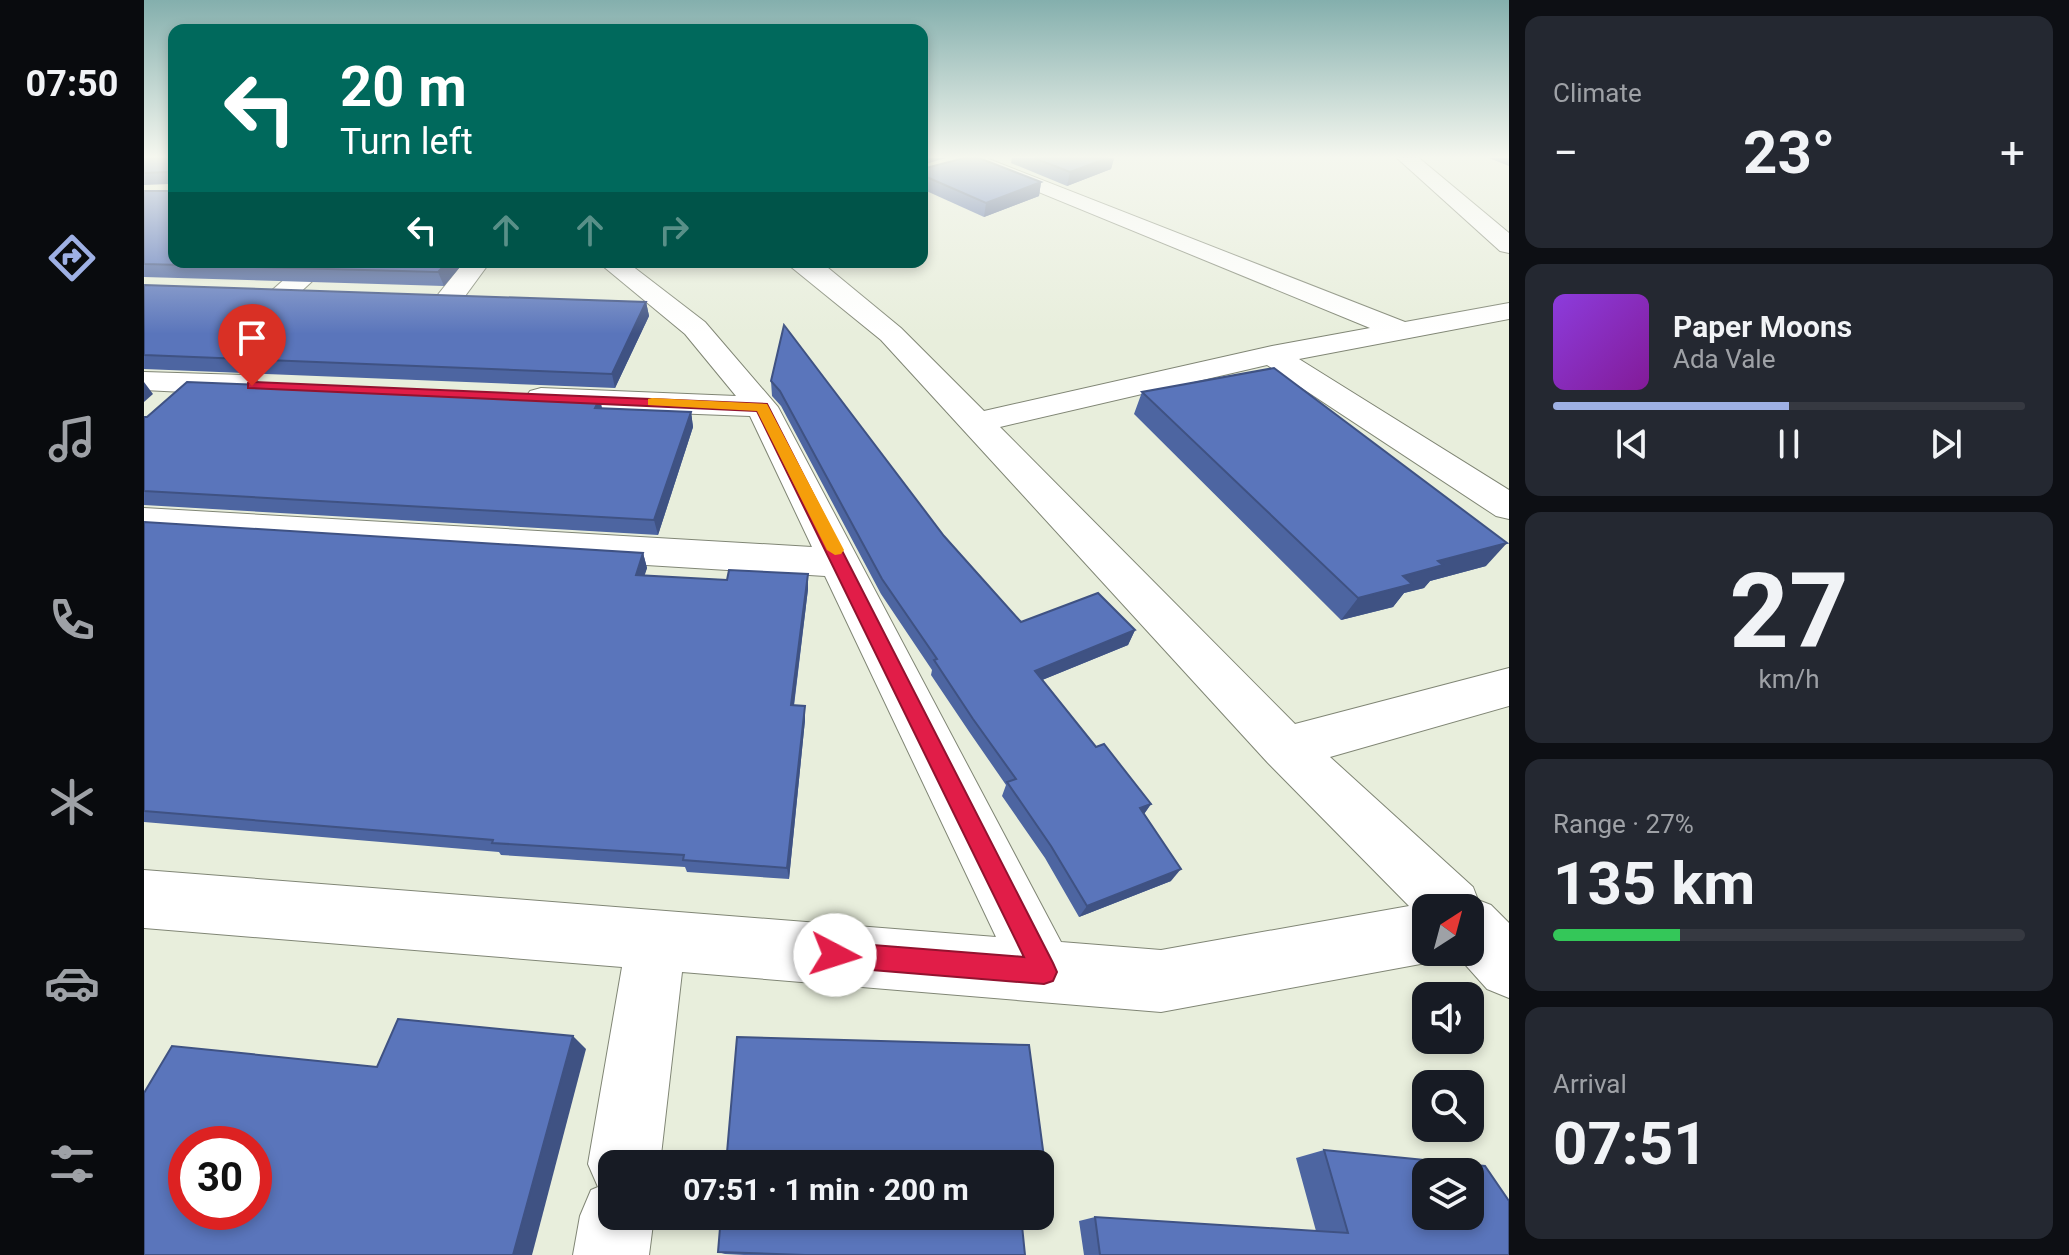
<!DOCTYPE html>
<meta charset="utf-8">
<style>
body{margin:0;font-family:Roboto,sans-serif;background:#242831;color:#f1f3f6;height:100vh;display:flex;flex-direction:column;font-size:30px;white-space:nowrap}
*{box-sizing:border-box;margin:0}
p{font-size:26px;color:#9ea1a6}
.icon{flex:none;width:44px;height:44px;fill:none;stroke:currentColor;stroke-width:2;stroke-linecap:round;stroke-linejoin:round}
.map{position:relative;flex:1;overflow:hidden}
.sheet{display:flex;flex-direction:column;gap:16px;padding:16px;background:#0d0f14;width:560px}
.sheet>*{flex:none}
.top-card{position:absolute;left:24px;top:24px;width:760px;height:244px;border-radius:16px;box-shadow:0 4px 12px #0003;background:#00695c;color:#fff;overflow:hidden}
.needle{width:52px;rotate:36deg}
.controls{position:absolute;left:1268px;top:894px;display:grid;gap:16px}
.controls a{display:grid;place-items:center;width:72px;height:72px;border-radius:16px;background:#171b24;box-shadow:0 4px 12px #0003;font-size:40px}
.speed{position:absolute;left:24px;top:1126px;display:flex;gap:16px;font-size:40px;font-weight:700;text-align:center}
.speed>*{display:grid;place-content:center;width:104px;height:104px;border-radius:50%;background:#171b24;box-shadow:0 4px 12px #0003;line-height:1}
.speed .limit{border:12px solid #d22;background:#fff;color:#111}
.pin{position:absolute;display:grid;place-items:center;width:68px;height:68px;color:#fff;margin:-82px -34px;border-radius:50% 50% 50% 0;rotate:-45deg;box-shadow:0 0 8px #0007}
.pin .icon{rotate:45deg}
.me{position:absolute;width:88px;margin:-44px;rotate:95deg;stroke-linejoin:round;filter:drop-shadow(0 0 6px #0008)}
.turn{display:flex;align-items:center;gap:28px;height:168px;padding:0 40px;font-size:36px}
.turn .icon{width:104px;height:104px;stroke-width:2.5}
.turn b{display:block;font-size:56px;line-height:68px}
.lanes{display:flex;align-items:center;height:76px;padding:0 40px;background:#0003;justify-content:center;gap:40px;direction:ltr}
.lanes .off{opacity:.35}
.big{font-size:60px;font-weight:700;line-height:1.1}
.sheet .widget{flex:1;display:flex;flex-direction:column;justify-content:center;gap:12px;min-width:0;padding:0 28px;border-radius:16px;background:#242831}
.sheet .dial{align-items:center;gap:0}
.dial b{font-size:104px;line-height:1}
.song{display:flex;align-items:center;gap:24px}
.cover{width:96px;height:96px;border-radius:12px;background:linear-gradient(135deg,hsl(270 70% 55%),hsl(290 70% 35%))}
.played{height:8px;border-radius:4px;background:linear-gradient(90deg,#9eb0e4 50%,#363941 50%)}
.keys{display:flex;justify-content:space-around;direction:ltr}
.heat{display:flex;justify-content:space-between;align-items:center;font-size:44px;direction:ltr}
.charge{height:12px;border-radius:6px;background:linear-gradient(90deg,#34c759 27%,#363941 0)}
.trip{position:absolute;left:454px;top:1150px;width:456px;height:80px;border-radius:16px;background:#171b24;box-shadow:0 4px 12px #0003;font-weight:700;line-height:80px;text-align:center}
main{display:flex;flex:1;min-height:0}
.dock{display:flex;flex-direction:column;width:144px;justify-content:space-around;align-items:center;background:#090b0e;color:#9ea1a6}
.dock .icon{width:56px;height:56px}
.dock .selected{color:#9eb0e4}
.dock b{font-size:36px;color:#f1f3f6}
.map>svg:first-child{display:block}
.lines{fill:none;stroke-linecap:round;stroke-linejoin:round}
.minor-casing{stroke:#808675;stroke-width:2}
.minor{fill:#fff;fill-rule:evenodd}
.wall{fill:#4d65a1}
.shaded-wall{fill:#3f5283}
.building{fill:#5a75bb;stroke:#3f5283;stroke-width:2;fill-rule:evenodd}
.route{fill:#e11d48;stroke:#92132f;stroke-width:2}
.slow{fill:#f59e0b}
</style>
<main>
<nav class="dock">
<b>07:50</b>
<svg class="icon selected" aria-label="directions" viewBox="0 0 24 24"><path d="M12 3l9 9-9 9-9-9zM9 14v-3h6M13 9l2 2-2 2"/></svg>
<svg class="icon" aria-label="music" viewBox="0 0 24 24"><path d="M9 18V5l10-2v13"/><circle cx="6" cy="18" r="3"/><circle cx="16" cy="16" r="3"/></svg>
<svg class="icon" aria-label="phone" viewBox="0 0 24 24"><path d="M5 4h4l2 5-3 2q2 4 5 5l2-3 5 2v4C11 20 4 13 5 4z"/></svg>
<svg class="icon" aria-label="climate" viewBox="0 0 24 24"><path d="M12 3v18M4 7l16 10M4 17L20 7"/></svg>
<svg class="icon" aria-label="car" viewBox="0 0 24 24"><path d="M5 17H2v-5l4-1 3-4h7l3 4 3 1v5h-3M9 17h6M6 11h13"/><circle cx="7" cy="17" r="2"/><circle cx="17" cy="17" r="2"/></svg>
<svg class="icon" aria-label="filters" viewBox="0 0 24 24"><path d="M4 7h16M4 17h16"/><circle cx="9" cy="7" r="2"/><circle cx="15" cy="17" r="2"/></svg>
</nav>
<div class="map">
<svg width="1365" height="1255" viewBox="0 0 1365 1255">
<rect width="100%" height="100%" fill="#e8eedc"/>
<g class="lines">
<g class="minor-casing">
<g id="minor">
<path d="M842,158L1261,322L1365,303V319L1155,359L1365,490V519L1352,516L1123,365L856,427L1151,724L1365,668V706L1186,757L1329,887L1334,900L1347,905L1365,923V998L1343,989L1310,952H1326V908H1282V952H1304L1282,963L1017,1012L538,972L516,1164H468V1216H510L505,1255H429L436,1216L447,1190L454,1187L444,1164L478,967L0,928V870L852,937L681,576L0,534V508L668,547L606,416L397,408L386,405L381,398L386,391L397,388L592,396L541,334L454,262H483L561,322L634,407L917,942L1017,950L1265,906L1124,763L737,340L641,262H673L683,267L757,328L840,411L1128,346L1226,328L836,168L833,164Z"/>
<path d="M1253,158H1275L1365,233V253L1356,251Z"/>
<path d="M160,262H189L150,298H130L126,292Z"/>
<path d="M320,262H346L316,303H296L292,297Z"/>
<path d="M0,372L100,375L111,378L116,385L111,392L100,395L0,390Z"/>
</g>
</g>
<use href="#minor" class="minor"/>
</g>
<g class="wall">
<path d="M0,158L320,262L300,286L0,277V191H25V184L0,185Z"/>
<path d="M868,158H970L967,169L923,186L867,163Z"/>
<path d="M1345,158H1365V166Z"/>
<path d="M778,169L897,182L895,196L840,217L778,189Z"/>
<path d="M0,285L502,302L505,316L471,388L0,369Z"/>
<path d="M627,381L800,536L877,622L991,630L984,645L898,680L952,747L1007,804L1000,814L1027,881L935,917L901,858L858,796L862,785L826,733L787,675L788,670L737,594L637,406L628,396Z"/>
<path d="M998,392L1342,566L1286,581L1280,588L1260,593L1249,607L1197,620L990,414Z"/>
<path d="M458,408L547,412L549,427L514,535L0,505V417Z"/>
<path d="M0,522L499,553L503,568L500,575L664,589L650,706H661V720L645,879L543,872L541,867L357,855L355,852L0,822Z"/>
<path d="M1180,1150L1365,1255H940L935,1221L951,1217L1172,1231L1152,1158Z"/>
<path d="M574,1252L881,1255H600L581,1254Z"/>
</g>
<g class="shaded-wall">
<path d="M778,158H802L778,165Z"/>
<path d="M964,158H970L967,169L923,186L926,172Z"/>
<path d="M897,182L895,196L840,217L842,203Z"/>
<path d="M304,262H320L300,286L294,272Z"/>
<path d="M502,302L505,316L471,388L468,374Z"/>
<path d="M0,382L9,394L0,402Z"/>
<path d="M456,398L459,413L451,408Z"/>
<path d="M547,412L549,427L514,535L510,520Z"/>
<path d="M1363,543L1342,566L1286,581L1280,588L1260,593L1249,607L1197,620L1214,598L1259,576L1294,561Z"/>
<path d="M499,553L503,568L496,590L492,575Z"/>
<path d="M664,574V589L648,719L647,705Z"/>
<path d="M991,630L984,645L886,685L891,671Z"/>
<path d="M661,706V720L645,879L643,868Z"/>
<path d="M1007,804L998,817L996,808Z"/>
<path d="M1037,869L1027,881L935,917L943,906Z"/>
<path d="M429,1036L442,1049L388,1255H369Z"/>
</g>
<g class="building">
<path d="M0,158H30V262H304L294,272L0,264V191H25L26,175L23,172L0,173Z"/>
<path d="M820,158H835L897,182L842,203L778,175V169Z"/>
<path d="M890,158H964L926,172Z"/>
<path d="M0,285L502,302L468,374L0,355Z"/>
<path d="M640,325L800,536L877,622L954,593L991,630L891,671L952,747L960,744L1007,804L996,808L1037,869L943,906L907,846L863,782L872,779L829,719L790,660L793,659L738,579L636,391L627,381Z"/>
<path d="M1130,368L1363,543L1294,561L1299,565L1259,576L1268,584L1214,598L998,392Z"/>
<path d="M43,382L456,398L451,408L547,412L510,520L0,491V417H3Z"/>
<path d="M0,522L499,553L492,575L583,580L585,570L664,574L647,705L661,706L643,868L539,860L540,855L348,843L349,840L0,811Z"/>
<path d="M254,1019L429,1036L369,1255H0V1093L28,1046L233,1067ZM42,1144H110V1212H42Z"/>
<path d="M593,1037L885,1045L903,1180L896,1181V1164H582Z"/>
<path d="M1180,1150L1341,1166L1365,1201V1255H956L951,1217L1204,1233ZM1282,1172H1326V1216H1282Z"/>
<path d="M577,1216H877L881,1255H661L574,1252Z"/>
</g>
<linearGradient id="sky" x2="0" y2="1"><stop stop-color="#84afad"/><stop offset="0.47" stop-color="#f5f7ef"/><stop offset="1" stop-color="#f5f7ef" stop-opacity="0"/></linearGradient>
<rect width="1365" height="334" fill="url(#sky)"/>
<path class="route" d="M108,382L623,404L909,963L913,972L909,981L900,984L691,967L682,963L679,955L682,946L691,942L880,957L613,411L104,388V383Z"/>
<path class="slow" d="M508,398L623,404L700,550L697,554L691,555L683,550L613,411L504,405V399Z"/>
</svg>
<div class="controls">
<a><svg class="needle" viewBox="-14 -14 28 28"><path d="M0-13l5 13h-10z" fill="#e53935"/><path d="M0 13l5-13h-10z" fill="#9ea1a6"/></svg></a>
<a><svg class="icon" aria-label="sound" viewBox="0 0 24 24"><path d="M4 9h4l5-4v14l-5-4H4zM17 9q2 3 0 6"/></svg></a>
<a><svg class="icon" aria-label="search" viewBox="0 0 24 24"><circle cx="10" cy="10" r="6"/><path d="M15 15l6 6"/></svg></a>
<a><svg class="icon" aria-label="layers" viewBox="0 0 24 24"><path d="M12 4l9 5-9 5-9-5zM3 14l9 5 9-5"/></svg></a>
</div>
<div class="speed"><div class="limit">30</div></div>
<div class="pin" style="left:108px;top:386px;background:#d93025"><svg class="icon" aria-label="arrive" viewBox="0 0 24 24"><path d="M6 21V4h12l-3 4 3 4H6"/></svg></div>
<svg class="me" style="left:691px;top:955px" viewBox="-20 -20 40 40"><circle r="19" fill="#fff"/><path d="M0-13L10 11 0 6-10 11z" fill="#e11d48"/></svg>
<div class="trip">07:51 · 1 min · 200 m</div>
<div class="top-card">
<div class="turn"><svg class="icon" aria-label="left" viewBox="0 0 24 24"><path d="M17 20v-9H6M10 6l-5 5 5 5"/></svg><div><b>20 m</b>Turn left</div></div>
<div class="lanes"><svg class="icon" aria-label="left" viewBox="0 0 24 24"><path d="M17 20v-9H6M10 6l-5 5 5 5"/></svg><svg class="icon off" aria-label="ahead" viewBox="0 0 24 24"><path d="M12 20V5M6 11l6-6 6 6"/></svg><svg class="icon off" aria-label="ahead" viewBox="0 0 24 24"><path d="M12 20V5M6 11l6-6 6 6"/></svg><svg class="icon off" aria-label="right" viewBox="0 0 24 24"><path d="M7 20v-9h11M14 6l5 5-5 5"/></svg></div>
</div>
</div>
<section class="sheet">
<div class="widget"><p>Climate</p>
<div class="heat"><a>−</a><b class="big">23°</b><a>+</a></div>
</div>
<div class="widget">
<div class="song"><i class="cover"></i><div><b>Paper Moons</b><p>Ada Vale</p></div></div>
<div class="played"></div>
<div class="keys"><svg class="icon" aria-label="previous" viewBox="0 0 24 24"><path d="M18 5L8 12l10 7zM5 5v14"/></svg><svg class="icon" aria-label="pause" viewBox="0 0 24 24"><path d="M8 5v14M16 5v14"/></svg><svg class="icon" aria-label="next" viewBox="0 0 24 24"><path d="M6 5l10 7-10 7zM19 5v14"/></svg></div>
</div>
<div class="widget dial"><b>27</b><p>km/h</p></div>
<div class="widget"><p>Range · 27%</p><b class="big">135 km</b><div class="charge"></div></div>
<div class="widget"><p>Arrival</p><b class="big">07:51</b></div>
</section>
</main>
